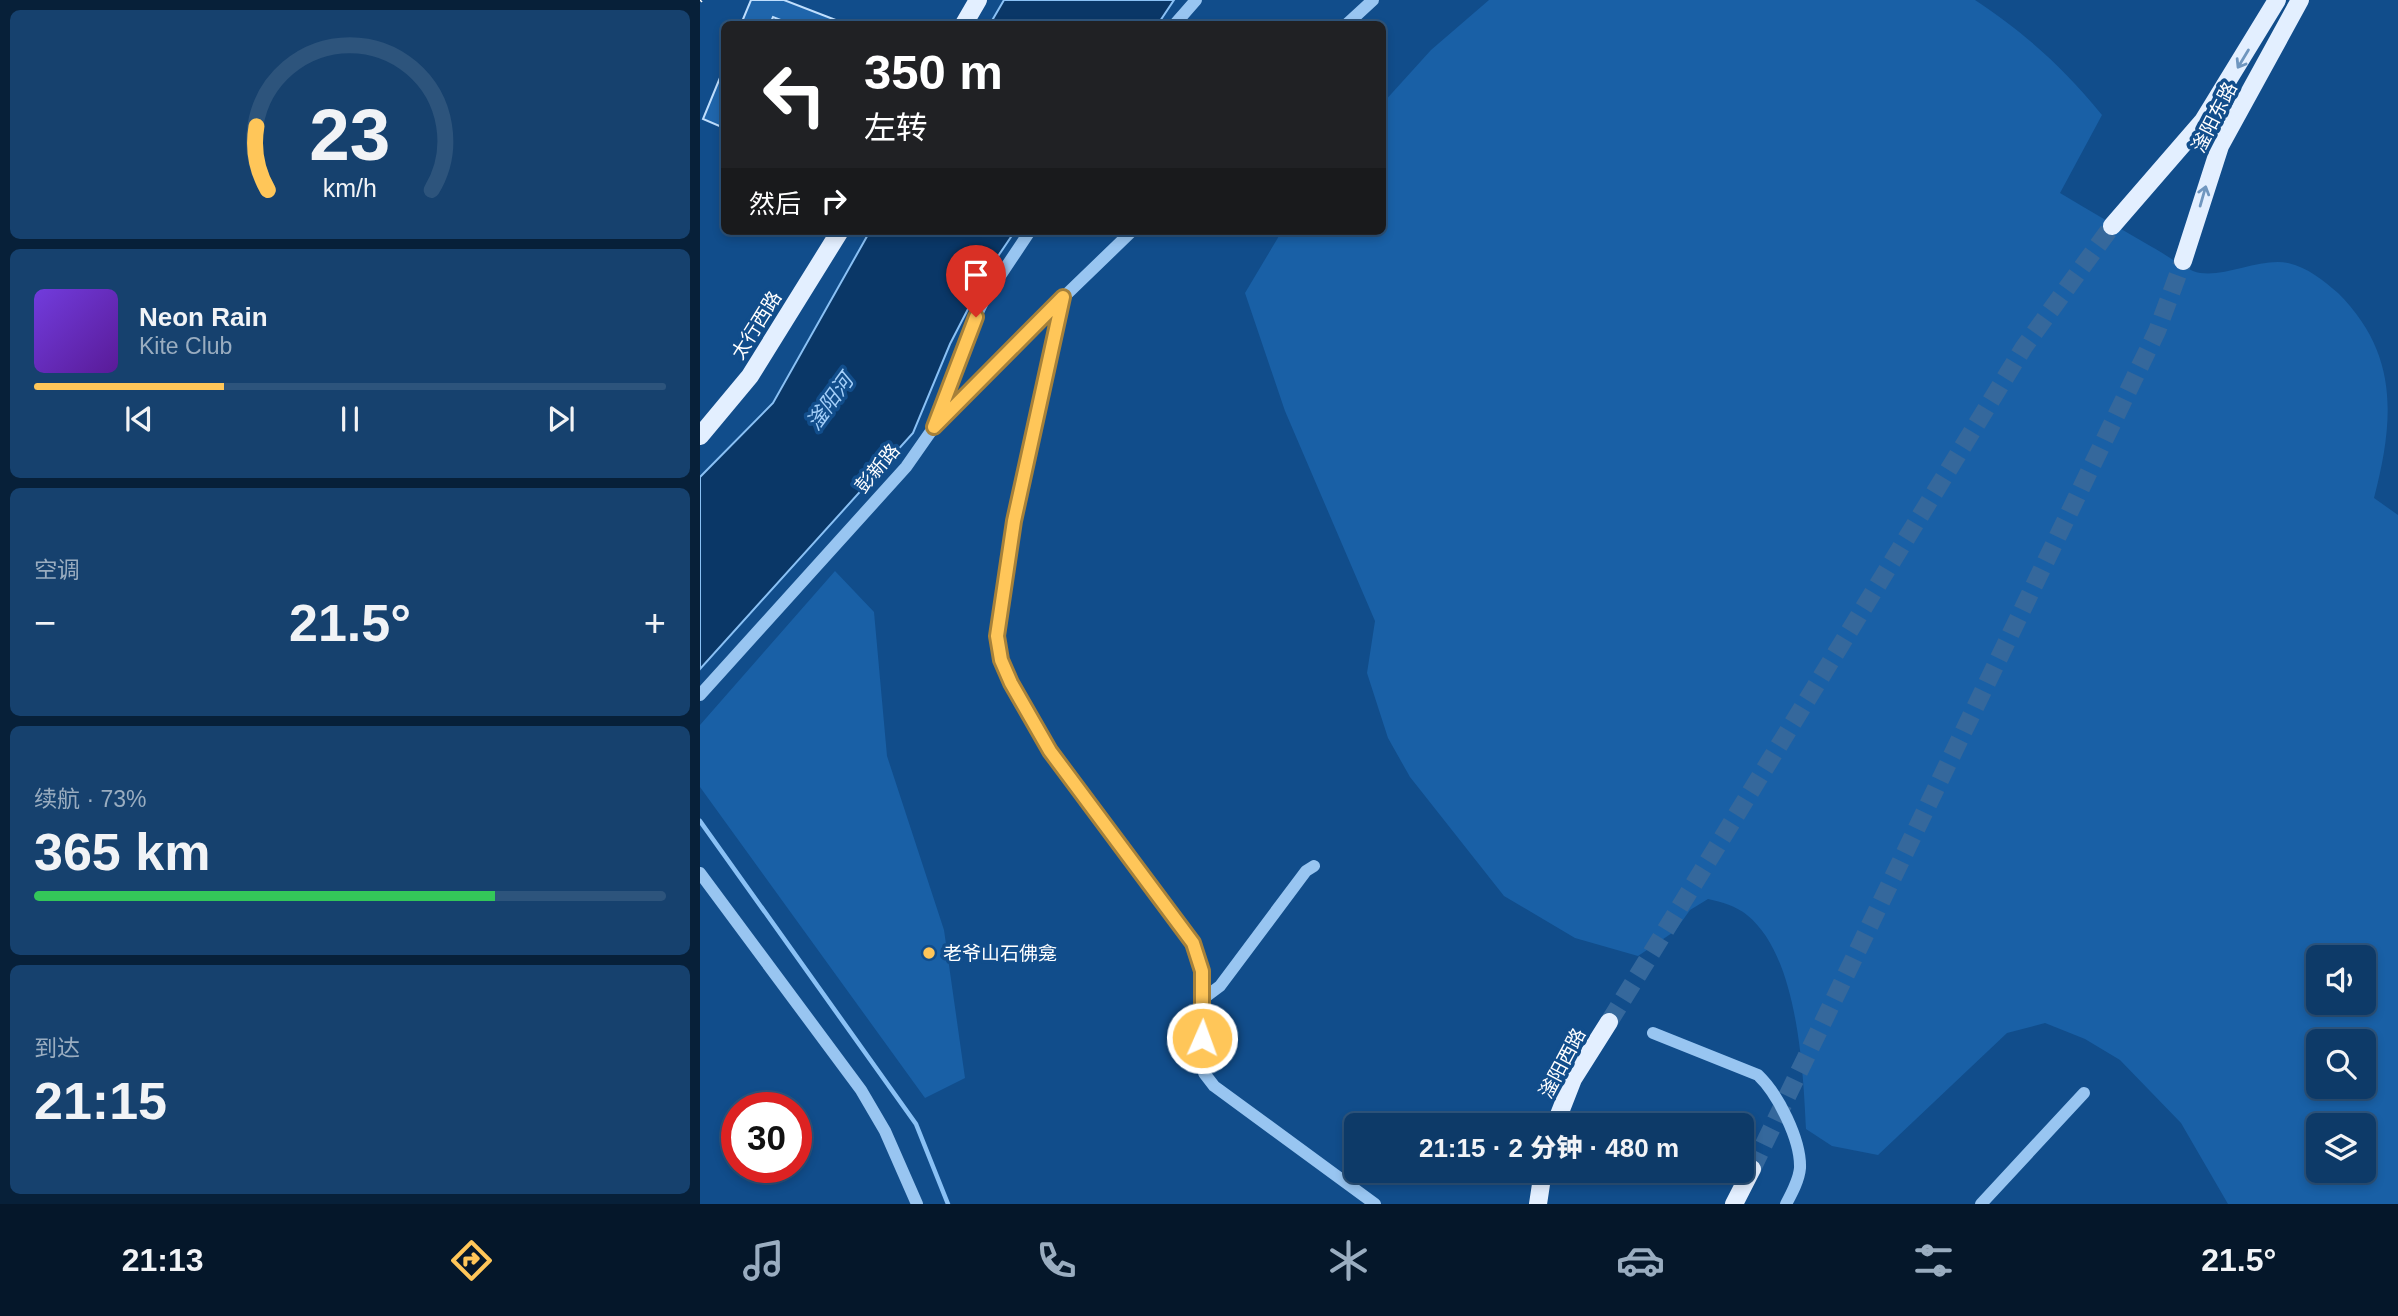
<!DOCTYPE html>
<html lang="zh">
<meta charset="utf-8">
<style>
body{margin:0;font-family:Helvetica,"Noto Sans SC",sans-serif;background:#16416e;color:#f1f3f6;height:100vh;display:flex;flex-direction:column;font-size:26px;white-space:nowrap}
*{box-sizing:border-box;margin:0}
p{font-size:23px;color:#9aadc0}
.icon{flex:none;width:38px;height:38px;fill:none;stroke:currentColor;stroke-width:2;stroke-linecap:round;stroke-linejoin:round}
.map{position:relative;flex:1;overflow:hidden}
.side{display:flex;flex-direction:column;gap:10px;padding:10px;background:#072039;width:700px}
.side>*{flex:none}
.banner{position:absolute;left:21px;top:21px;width:665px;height:214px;border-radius:10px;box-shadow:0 4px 10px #0003,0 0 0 2px #2d547c;background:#202124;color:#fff;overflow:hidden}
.tools{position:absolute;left:1606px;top:945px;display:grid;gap:14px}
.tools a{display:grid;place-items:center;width:70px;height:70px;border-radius:10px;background:#0d3a68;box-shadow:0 4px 10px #0003,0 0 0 2px #2d547c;font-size:35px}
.speed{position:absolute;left:21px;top:1092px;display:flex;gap:14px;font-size:35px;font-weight:700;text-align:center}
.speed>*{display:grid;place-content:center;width:91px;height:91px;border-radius:50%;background:#0d3a68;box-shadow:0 4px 10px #0003,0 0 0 2px #2d547c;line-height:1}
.speed .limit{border:10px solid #d22;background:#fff;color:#111}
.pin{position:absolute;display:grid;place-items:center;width:60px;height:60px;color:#fff;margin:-72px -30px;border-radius:50% 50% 50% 0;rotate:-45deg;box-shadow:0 0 7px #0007}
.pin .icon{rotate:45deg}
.me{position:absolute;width:77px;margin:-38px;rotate:2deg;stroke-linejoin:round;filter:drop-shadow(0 0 5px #0008)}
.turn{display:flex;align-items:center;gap:24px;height:147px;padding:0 28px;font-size:32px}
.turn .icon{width:91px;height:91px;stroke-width:2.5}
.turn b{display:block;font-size:49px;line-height:60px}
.then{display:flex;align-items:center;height:66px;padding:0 28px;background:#0003;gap:14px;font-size:26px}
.big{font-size:52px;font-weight:800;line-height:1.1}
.side .widget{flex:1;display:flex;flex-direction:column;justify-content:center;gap:10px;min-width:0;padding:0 24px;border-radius:10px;background:#16416e}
.side .dial{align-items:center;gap:0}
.dial svg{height:182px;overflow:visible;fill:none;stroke:#2d547c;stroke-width:7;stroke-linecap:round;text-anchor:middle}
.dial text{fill:#f1f3f6;stroke:none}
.song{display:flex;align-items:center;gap:21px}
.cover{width:84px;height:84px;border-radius:10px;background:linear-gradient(135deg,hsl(260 70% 55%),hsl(270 70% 35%))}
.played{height:7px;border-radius:4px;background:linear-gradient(90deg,#ffc659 30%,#2d547c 30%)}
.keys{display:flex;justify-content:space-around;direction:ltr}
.heat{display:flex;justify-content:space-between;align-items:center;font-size:38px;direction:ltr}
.charge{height:10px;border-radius:5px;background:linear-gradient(90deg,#34c759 73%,#2d547c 0)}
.trip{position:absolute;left:644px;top:1113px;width:410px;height:70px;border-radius:10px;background:#0d3a68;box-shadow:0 4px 10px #0003,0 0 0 2px #2d547c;font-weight:800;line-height:70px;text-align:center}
.menu{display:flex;height:112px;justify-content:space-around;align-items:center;background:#05172a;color:#9aadc0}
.menu .icon{width:49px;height:49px}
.menu .selected{color:#ffc659}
.menu b{font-size:32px;color:#f1f3f6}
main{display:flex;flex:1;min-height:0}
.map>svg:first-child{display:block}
.green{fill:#1960a6;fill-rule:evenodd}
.water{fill:#0a3767;stroke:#8ac1f5;stroke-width:2}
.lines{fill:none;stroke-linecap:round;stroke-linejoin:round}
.stream{stroke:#8ac1f5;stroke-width:4.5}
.building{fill:#1f65ab;stroke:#bfdefd;stroke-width:2}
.major-tunnel{stroke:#35689c;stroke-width:18;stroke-dasharray:18 9;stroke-linecap:butt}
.minor{stroke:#98c5f1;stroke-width:12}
.major{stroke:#e3efff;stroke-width:18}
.rail{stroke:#fff;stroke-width:4.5;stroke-dasharray:12 5;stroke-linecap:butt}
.oneway{stroke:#6f96bf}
.route-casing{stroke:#a6813a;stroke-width:18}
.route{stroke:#ffc659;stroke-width:12}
.poi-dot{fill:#ffc659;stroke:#114d8b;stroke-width:2.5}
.labels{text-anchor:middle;stroke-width:7;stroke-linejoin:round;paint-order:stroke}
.street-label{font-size:19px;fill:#fff;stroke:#114d8b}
.poi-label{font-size:19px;fill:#fff;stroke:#114d8b;text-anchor:start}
.water-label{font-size:21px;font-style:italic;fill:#a4cff9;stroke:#114d8b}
</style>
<main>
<section class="side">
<div class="widget dial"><svg viewBox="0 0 100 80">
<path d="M14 69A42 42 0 1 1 86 69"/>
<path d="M14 69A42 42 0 0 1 9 41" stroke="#ffc659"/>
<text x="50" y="56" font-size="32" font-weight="700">23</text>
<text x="50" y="72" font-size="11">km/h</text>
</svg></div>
<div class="widget">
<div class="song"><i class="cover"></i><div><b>Neon Rain</b><p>Kite Club</p></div></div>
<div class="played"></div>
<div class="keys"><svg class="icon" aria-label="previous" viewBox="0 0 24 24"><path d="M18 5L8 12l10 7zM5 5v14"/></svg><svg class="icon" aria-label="pause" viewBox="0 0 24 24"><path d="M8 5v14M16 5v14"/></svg><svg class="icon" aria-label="next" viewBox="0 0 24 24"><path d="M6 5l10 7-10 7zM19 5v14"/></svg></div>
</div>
<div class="widget"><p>空调</p>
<div class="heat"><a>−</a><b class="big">21.5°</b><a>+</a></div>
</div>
<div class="widget"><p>续航 · 73%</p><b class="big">365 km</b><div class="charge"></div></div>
<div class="widget"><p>到达</p><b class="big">21:15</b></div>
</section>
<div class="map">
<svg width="1698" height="1204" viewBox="0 0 1698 1204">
<rect width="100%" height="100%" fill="#114d8b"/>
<g class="green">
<path d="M789,0H1275C1327,35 1362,66 1402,115L1360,193C1390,211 1421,229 1452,247C1465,254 1479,265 1493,271C1519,281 1559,257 1588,263C1607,267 1624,281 1638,293C1698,353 1695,417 1674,498L1698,515V1204H1528L1481,1123L1420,1060L1385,1039L1345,1023L1307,1033L1178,1155L1132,1146L1106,1129C1103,1069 1098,956 1047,915C1036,906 1022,902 1008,899L990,910L975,931L938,956L875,938L804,896L710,777L688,738L667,673L675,621L585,411L545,293L582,231H682L683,103L731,50ZM1619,957H1664V1003H1619ZM1619,1041H1664V1087H1619ZM1619,1125H1664V1171H1619Z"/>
<path d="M135,571L174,612L187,756L244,930L265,1078L225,1098L0,787V725Z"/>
</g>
<g class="water">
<path d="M304,0H474L458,24H290Z"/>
<path d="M170,231H315L286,274L250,344L213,433L0,669V477L73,403Z"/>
</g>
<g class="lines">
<path class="stream" d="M0,821L216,1124L248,1204"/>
</g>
<g class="building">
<path d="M51,0H84L146,24H91L73,17L70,24H41Z"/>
<path d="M24,68V128L3,119Z"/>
</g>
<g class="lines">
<g class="major-tunnel">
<path d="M909,1022L1324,347L1412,226"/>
<path d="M1052,1169L1457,331L1483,261"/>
</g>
<g class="minor">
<path d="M475,24L496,0"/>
<path d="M647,24L673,0"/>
<path d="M363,297C346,387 320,476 307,568C304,589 297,614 297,636C298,704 447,882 493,943L502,971L504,1073L514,1086L675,1204"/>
<path d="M241,420L310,349L432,231"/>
<path d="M0,695L206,467L234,427L243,409L268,333L284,300L330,231"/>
<path d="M0,873L161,1090L185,1131L217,1204"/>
<path d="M504,998L520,986L606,871L614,866"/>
<path d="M953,1033L1058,1075C1078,1094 1101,1140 1100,1168C1099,1180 1092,1193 1086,1204"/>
<path d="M1281,1204L1384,1093"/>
</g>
<g class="major">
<path d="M264,24L278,0"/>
<path d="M1412,226L1503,121L1577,0"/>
<path d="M1483,261L1520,146L1600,0"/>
<path d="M0,436L50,376L140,231"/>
<path d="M855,1125L873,1079L909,1022"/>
<path d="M838,1204L843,1171"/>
<path d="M1034,1204L1052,1169"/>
</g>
<path class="rail" d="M0,1L1,0"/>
</g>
<defs><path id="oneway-shaft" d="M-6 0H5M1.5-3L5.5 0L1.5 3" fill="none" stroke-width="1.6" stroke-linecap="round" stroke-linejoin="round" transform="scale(1.75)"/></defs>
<g class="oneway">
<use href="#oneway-shaft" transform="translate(1543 59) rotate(121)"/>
<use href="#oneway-shaft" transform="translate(1503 196) rotate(-74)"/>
</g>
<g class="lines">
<g class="route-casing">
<path id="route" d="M276,317L234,427L363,297L314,521L297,636L301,660L311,683L350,751L493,943L502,971V1038"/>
</g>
<use href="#route" class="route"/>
</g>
<circle class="poi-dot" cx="229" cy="953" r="7"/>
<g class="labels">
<g class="street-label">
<text transform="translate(1514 117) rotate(-63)" y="7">滏阳东路</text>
<text transform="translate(56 325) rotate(-58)" y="7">太行西路</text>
<text transform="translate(177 468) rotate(-50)" y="7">彭新路</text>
<text transform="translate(862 1063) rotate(-62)" y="7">滏阳西路</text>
</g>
<g class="poi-label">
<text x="243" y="960">老爷山石佛龛</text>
</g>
<g class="water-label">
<text transform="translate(130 402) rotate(-54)" y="7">滏阳河</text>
</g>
</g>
</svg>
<div class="tools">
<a><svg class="icon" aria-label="sound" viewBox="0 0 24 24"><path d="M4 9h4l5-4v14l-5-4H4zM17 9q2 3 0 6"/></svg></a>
<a><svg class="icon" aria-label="search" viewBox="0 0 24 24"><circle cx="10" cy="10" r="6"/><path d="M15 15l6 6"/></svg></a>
<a><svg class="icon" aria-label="layers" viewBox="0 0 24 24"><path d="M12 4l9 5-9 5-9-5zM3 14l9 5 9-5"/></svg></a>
</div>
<div class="speed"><div class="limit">30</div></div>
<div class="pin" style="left:276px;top:317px;background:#d93025"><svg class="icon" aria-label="arrive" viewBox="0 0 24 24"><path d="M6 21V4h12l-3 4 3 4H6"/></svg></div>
<svg class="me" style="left:502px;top:1038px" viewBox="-20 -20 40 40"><circle r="17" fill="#ffc659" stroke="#fff" stroke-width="3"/><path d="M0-11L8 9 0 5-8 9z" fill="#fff"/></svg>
<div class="trip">21:15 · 2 分钟 · 480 m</div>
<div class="banner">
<div class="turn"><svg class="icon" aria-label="left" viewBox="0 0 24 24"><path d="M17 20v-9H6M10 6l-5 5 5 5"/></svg><div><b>350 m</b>左转</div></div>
<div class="then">然后<svg class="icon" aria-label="right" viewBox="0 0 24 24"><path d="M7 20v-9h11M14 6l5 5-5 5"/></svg></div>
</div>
</div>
</main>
<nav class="menu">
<b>21:13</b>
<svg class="icon selected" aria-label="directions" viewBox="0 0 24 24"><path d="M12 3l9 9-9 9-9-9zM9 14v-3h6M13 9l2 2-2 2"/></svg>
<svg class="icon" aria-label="music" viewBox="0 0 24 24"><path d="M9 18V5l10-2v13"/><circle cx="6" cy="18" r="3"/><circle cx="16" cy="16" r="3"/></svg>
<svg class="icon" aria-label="phone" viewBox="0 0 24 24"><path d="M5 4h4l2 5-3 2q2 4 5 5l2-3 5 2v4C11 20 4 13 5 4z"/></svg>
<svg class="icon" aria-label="climate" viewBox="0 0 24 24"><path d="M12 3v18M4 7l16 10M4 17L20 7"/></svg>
<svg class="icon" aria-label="car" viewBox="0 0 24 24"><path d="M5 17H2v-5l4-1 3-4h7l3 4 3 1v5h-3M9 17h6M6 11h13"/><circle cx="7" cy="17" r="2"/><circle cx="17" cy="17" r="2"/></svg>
<svg class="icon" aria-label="filters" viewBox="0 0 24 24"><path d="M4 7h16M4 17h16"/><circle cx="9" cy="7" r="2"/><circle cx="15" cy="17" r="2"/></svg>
<b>21.5°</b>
</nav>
